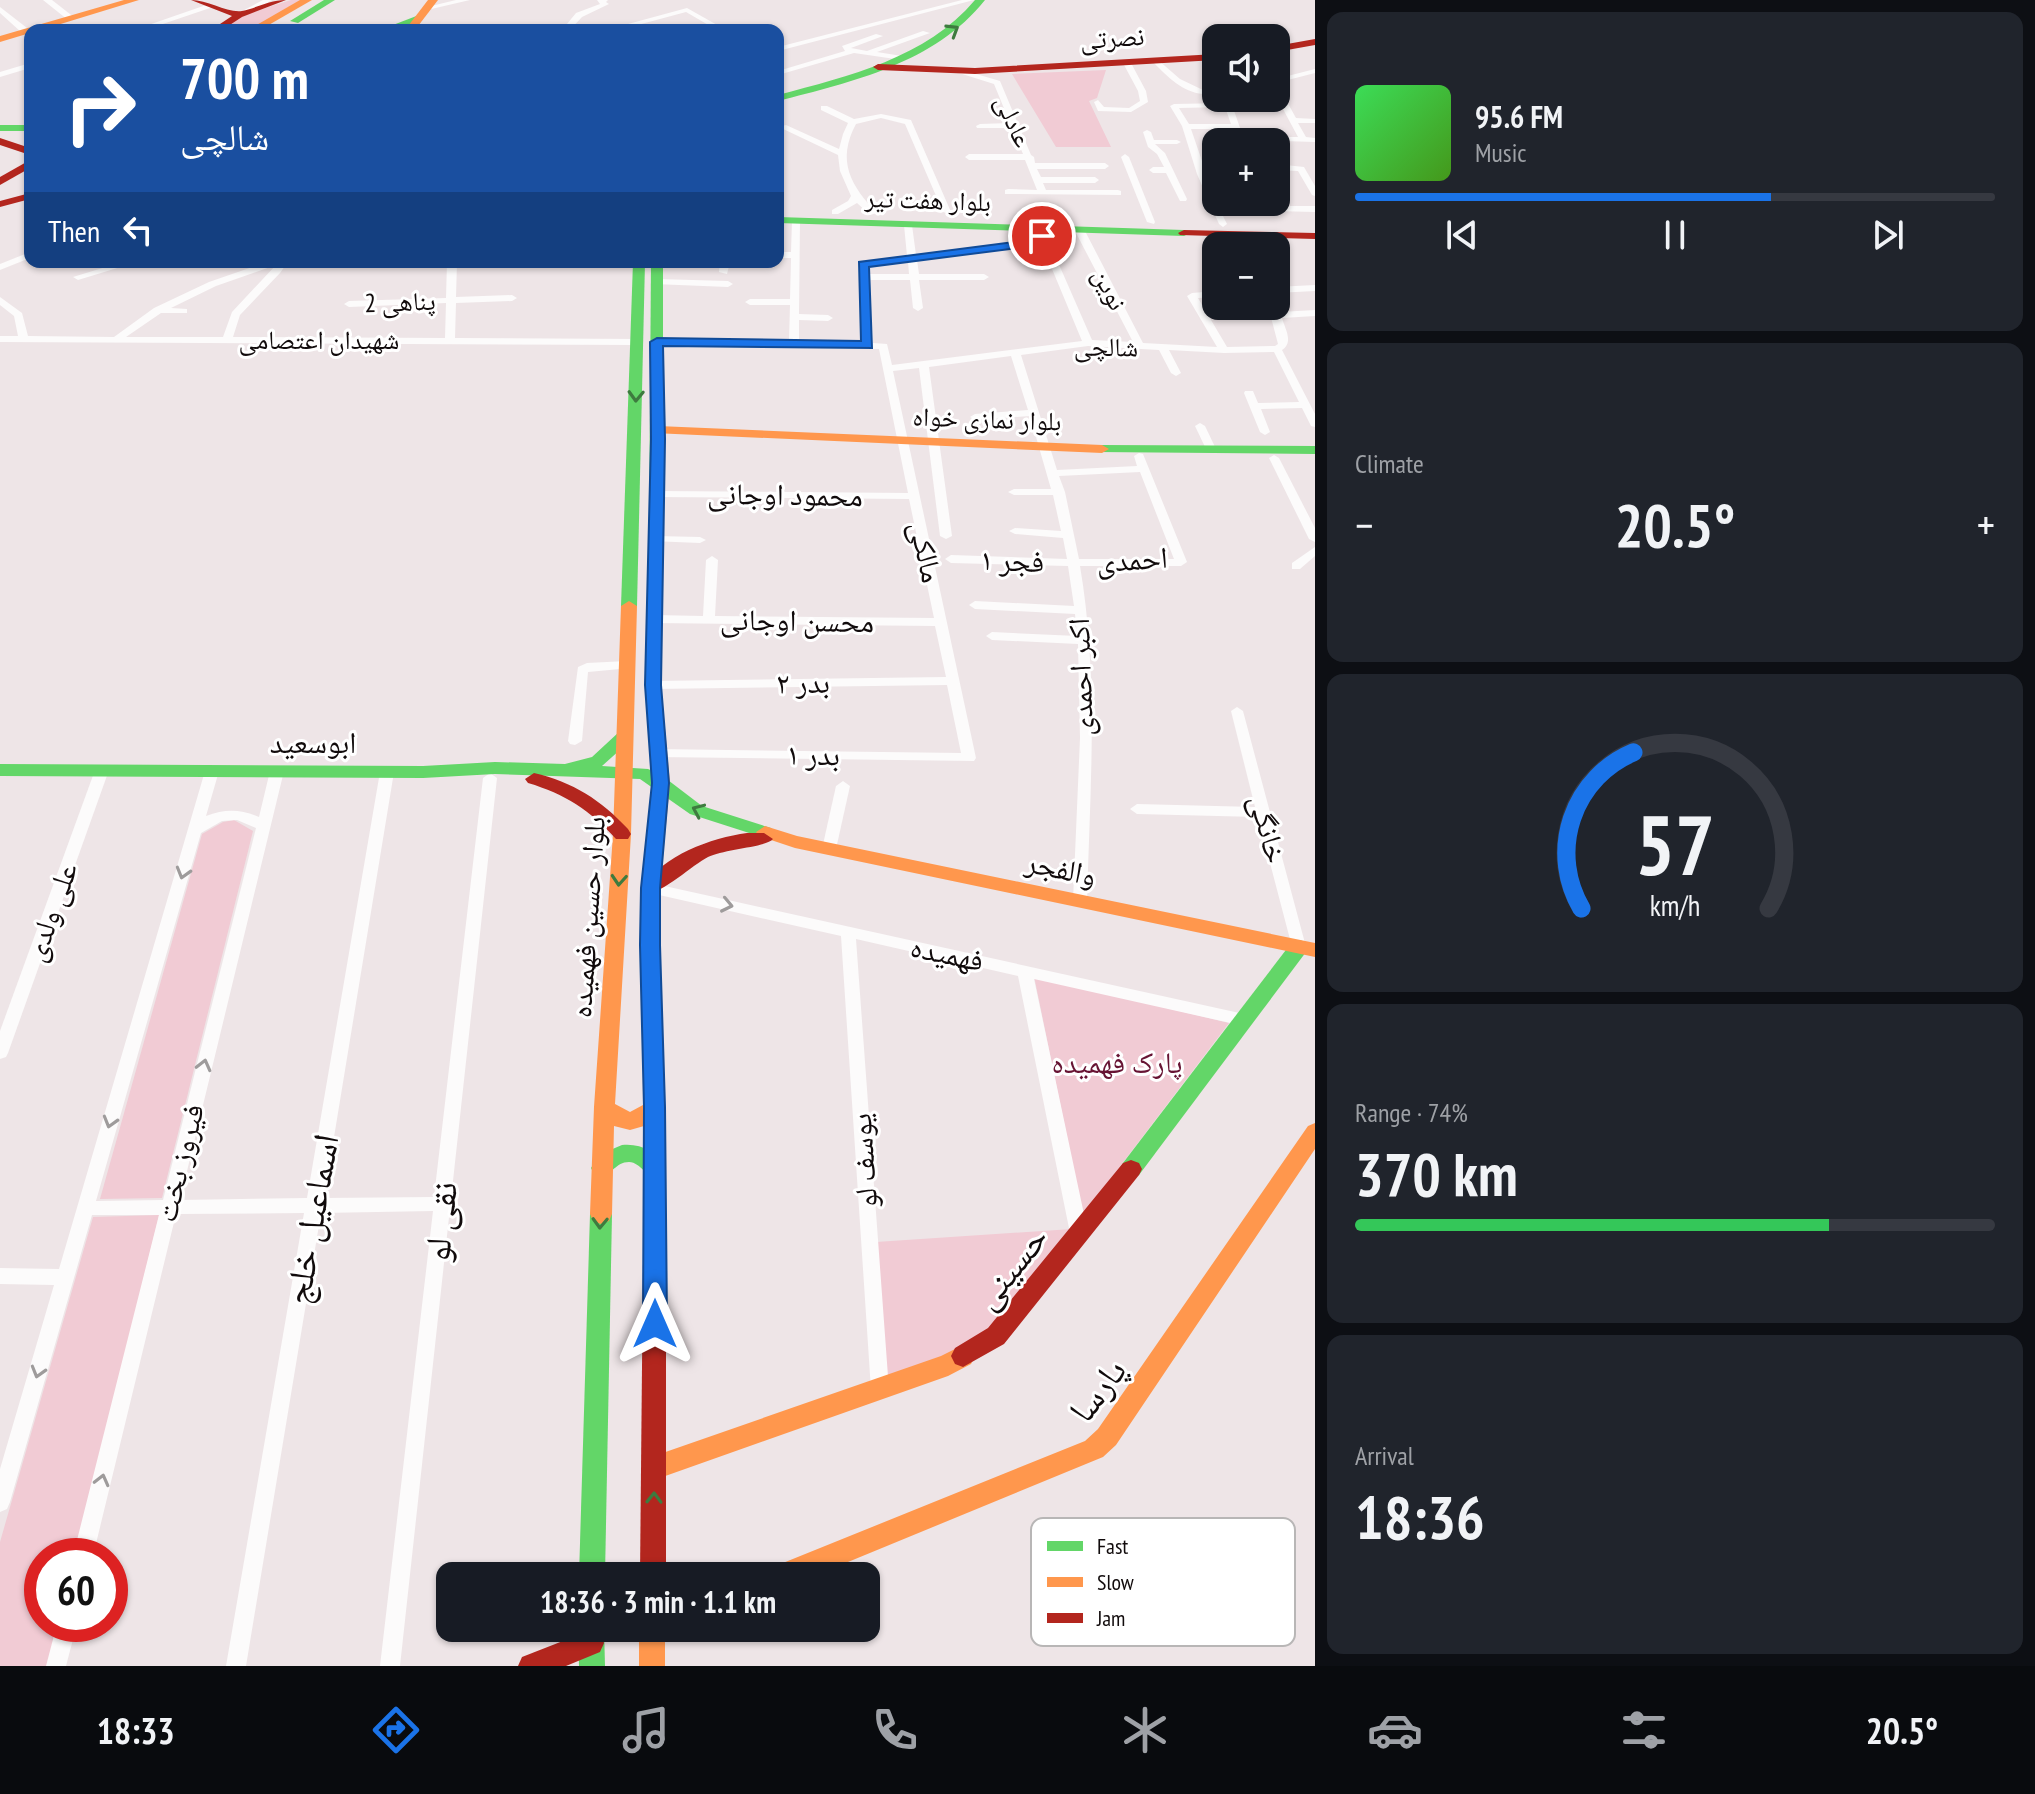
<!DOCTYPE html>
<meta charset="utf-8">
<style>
body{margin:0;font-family:"PT Sans Narrow","Noto Naskh Arabic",sans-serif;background:#20242c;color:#f1f3f6;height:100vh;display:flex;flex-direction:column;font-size:30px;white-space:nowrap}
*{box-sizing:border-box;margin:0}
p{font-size:26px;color:#9ea1a6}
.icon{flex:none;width:44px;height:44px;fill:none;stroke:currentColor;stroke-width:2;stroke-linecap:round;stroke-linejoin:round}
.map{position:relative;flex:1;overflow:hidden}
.sheet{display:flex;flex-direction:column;gap:12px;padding:12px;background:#0d0f14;width:720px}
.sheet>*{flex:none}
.banner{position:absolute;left:24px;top:24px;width:760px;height:244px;border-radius:16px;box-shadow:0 2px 6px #0004;background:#1a4fa0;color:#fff;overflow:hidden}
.fabs{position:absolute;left:1202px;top:24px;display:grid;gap:16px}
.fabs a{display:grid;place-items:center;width:88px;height:88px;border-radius:16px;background:#171b24;box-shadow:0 2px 6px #0004;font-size:40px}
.speed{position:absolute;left:24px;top:1538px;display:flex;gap:16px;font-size:40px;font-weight:700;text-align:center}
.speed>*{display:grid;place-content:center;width:104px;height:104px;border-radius:50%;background:#171b24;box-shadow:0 2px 6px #0004;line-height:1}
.speed .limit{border:12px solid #d22;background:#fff;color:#111}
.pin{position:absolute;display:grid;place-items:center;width:68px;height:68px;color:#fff;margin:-34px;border:4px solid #fff;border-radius:50%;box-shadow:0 2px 8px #0007}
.me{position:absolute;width:88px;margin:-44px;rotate:0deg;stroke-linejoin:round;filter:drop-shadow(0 0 6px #0008)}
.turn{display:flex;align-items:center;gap:28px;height:168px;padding:0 24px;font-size:36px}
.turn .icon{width:104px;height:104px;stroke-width:2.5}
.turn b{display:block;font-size:56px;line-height:68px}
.then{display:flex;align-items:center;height:76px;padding:0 24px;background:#0003;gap:16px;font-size:30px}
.big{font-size:60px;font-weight:800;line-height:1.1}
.sheet .widget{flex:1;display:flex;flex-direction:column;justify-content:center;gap:12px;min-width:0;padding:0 28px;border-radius:16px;background:#20242c}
.sheet .dial{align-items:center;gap:0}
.dial svg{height:208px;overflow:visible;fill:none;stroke:#363941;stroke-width:7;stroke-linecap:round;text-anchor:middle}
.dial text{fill:#f1f3f6;stroke:none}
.song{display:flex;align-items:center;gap:24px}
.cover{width:96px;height:96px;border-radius:12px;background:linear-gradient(135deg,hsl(130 70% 55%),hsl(100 70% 35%))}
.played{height:8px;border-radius:4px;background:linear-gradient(90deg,#1a73e8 65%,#363941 65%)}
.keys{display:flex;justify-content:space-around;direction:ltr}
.heat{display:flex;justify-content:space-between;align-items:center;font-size:44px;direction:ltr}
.charge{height:12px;border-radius:6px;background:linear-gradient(90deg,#34c759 74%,#363941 0)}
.trip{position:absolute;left:436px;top:1562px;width:444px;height:80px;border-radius:16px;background:#171b24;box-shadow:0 2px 6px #0004;font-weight:800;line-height:80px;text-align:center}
.dock{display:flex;height:128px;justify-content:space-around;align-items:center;background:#090b0e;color:#9ea1a6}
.dock .icon{width:56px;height:56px}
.dock .active{color:#1a73e8}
.dock b{font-size:36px;color:#f1f3f6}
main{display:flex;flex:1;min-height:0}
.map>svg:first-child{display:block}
.green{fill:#f1cbd4}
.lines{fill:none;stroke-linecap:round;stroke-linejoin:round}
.street{fill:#fcfbfb;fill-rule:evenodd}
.fast{fill:#63d668;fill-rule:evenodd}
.slow{fill:#ff974d;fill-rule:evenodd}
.jam{fill:#b3261e;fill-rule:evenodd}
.oneway{stroke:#3e7b3f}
.oneway2{stroke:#9e9b9b}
.route{fill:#1a73e8;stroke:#114b97;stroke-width:2}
.labels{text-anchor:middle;stroke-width:6;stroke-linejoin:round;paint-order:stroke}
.far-street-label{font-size:26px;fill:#110b0c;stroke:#fff}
.street-label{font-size:30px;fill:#110b0c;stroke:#fff}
.park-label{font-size:30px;fill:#671333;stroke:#fff}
.near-street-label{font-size:36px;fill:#110b0c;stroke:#fff}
.key{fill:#fff;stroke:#b8b6b6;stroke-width:2}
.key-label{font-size:22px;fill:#110b0c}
</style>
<main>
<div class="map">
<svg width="1315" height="1666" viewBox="0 0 1315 1666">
<rect width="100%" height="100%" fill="#eee5e7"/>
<g class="green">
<path d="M291,0H303L250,30H221L243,15Z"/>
<path d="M1106,70L1097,98L1089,101L1111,147H1056L1012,74Z"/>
<path d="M234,820L253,831L162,1198L100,1199L202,834L223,822Z"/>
<path d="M1034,976L1229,1023L1083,1215Z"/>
<path d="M159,1215L76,1556H42V1624H59L49,1666H0V1542L93,1217Z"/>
<path d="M1072,1229L993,1331L946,1360L886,1381L876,1242Z"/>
</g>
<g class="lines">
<g class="street">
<path d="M43,0H52L75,18L68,20Z"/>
<path d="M263,0H272L242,17L235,15Z"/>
<path d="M456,0H470L427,10L423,8Z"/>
<path d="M597,0H608L606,2L609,4L582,17L570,30H562L576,13L600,4Z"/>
<path d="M962,0H974L778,51V47Z"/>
<path d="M209,4L216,6L145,30H134Z"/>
<path d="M0,7L27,28V32H21L0,13Z"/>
<path d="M687,8L726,30H717L686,12L619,30H606Z"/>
<path d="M923,31L930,33L877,52L902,56V60L854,53L778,75V71L845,51L842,46L876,34L883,36L851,48L867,51Z"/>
<path d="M1157,59L1180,79L1203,90V94C1182,92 1168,77 1154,63L1153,61Z"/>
<path d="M1127,61L1131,63L1146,91L1148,102L1131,112L1098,111L1094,102L1098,100L1104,107L1129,108L1140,101L1138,91L1123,63Z"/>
<path d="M30,63V68L0,77V72Z"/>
<path d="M959,69L1000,81L1031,155L1034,157L1035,163H1105L1109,166L1105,169H1037L1041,177H1095L1099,180L1095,183H1043L1046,190H1118L1121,191V195L1005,194V190L1008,189L1037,190L1025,160H969L965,157L969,154H1023L1012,128H977L976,126L980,124L1010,123L994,84L959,73Z"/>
<path d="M1315,69V73L1276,83V79Z"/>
<path d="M1276,87L1280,89L1296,118L1315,119V123H1298L1306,137L1315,138V142L1283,141V137H1298L1276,96Z"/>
<path d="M1228,103L1232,105L1245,142H1237L1232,129H1191L1216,202L1227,224L1223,227L1219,224L1197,174L1182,126L1170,106L1174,104ZM1225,107L1231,124H1189L1179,108Z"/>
<path d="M821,106H827L854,119L881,114L911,120L951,212L950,214L943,212L905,124L881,118L856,124C836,161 851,186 877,213L870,215L857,203L838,214H832V210L848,201L851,196L840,171L838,155L779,127L786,125L839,149L843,134L848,123L821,110Z"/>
<path d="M1147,130L1151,132L1154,140H1177L1181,142L1177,144H1155L1165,153L1187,199L1186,201H1180L1166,173H1153L1149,170L1153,167H1164L1157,154L1148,147L1143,132Z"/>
<path d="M1125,154L1129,157L1155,222L1154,224L1147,222L1121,157Z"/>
<path d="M1276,164L1304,167L1315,186V196L1312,195L1298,171L1276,170Z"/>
<path d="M1276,200L1281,206H1315V212L1274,211L1271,202H1276Z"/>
<path d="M796,218L800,221L799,314L828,315L833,318L828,321L799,320V342L863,343L858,264L863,261L907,256L904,225L908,222L912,225L916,255L1023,242L1037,235V228H1043L1092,340L1133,342L1075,231L1080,228L1085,231L1143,343L1217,347L1187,296L1192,293L1216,291V297L1198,298L1227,347L1275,346L1278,344L1268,306H1276V304L1280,312L1315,310V316L1282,318C1285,329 1294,342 1282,350L1315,414V427L1311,426L1302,408L1261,409L1270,432L1265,435L1260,432L1244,393L1245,391H1253L1258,403L1299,402L1274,352L1224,353L1169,350L1181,373L1176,376L1171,373L1159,350L1088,346L1021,355L1057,470L1137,466L1134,456L1139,453L1143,454L1187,562L1181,566H1080C1099,678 1090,789 1087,901L1085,905H1075L1073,901L1080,738L1078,644L992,640L986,636L992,632L1077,636L1075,614L975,609L969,605L975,601L1074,606L1068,566L951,563L945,559L951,555L1067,559L1063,538L1015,534L1009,531L1015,528L1061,531L1053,495H1014L1008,492L1014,489H1051L1030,416L975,420L970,417L975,414L1028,410L1011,356L929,367L952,536L946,539L940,536L919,368L893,371L976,758L974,761L656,757L649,753L656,749L961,753L947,685L653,689L647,685L653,681L946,677L935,626L654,623L648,619L654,615L703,616L706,560L712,556L718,560L715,616L934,618L909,499L656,497L650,494L656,491L908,493L879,349L657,345L652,342L657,339L789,341L790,305H750L745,302L750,299H790L791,258H778V252H791L792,221ZM1040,240L1082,341L892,365L887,344L873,343L869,280H910L913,308L918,311L923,308L919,280H984L989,277L984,274H919L917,260L1025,247ZM908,261L909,274H868V266ZM1140,472L1174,559H1079L1065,492L1059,476Z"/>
<path d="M30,252V258L0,270V264Z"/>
<path d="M122,262H137L78,280L73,277Z"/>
<path d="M267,262H288L280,273L240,315L233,337L445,338L446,303L349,307L344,304L349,301L446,298L447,262H457L456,297L512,295L517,298L512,301L456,303L455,338L638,339L643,342L638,345L0,342V336H18L14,316L0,305V297L22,313L28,336L114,337L154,308L209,282ZM276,265L232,312L223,337H126L161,313H187V309L171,308L216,286Z"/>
<path d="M348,262H409L404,265L351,267L346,264Z"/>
<path d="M720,262H730L727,274L719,272Z"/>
<path d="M657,279L728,281L733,284L728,287L654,284L652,282Z"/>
<path d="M1315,285V291L1276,293V287Z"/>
<path d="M1200,423L1205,426L1216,449L1215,451L1211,452L1206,449L1195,426Z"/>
<path d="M1274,455L1279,458L1315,528V542L1309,539L1269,458Z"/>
<path d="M655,536L700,537L706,540L700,543L651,541L649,539Z"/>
<path d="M1315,547V556L1300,569H1292V563Z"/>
<path d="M627,661L633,665L631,668L588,672L582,741L575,745L570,744L568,741L578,667L587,663Z"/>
<path d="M1237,707L1243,711L1306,947L1304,951H1294L1292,947L1258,817L1137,814L1130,809L1137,804L1255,807L1231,711Z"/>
<path d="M102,765L109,770L8,1053L6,1057L0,1059V1031L95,770Z"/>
<path d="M212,766L219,771L206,816C225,809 240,809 259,817L270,771L277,766L284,771L180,1200L307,1198L380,772L387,767L394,772L324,1198L434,1197L483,778L490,773L497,778L400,1666H380L433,1211L321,1213L246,1666H226L304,1213L176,1214L93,1556H73L159,1215H92L10,1502L7,1509L0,1512V1469L54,1285L0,1284V1268L59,1269L205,771ZM237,820L256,828L163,1200L96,1201L201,833L222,821Z"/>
<path d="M843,781L850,786L836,849L829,854L822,849L836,786Z"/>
<path d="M651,883L1244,1014L1249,1016L1252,1020L1249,1024L1244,1026L1034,979L1088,1233L1085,1238L1079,1241L1073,1238L1070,1233L1018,976L856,939L889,1390L887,1396L880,1399L873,1396L871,1390L841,936L646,892L644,888L646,884Z"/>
<path d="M57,1624H77L66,1666H46Z"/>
</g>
<g class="fast">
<path d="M324,0H335L298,23L290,21Z"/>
<path d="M975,0H985C935,63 852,82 778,101V95C849,76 926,58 975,0Z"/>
<path d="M419,15L422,20L394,30H380Z"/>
<rect x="0" y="125" width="30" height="6"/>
<path d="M778,217L1184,230L1190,233L1184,236L778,223Z"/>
<path d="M633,262H645L637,606L629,611L621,606Z"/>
<path d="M651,262H663V534L656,538L649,534Z"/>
<path d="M1102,445L1315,446V454L1097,452V446Z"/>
<path d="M625,730L631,732L633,736L631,740L602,766L648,769L660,774L702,806L771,828L774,832L771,836L765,838L690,814L640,779L495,774L423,778L0,776V764L423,766L495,762L565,764L592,757L619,732Z"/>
<path d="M1299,940L1306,942L1309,947L1306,952L1139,1175L1131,1178L1123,1175L1120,1169L1123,1163L1292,942Z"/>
<path d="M622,1145C641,1143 657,1152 666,1169L663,1175C645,1182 644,1163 629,1162C613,1162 612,1180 594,1174L591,1168C598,1155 609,1150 622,1145Z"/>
<path d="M601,1204L609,1207L612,1214L605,1576H579L590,1214L593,1207Z"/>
<path d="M578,1628H604L605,1666H579Z"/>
</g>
<g class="slow">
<path d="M124,0H139L41,30H30V33L0,42V36Z"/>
<path d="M300,0H312L260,30H248Z"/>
<path d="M428,0H438L415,30H405Z"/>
<path d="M658,426L1102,445L1109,449L1102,453L653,433L651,430Z"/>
<path d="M656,530L663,534L661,685L670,783L660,888V945L666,1159L663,1165L655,1168L647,1165L644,1159V1126L630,1130L614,1126L612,1214L609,1221L601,1224L593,1221L590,1214L594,1107L613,834L621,606L629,601L637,606L631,834L615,1104L630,1112L643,1105L642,888L652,783L645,685L649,534Z"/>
<path d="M765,826L797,836L1315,943V957L795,848L759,836L756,832Z"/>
<path d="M1315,1123V1149L1116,1445L1103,1457L814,1576H769L773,1567L1085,1441L1098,1429L1308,1126Z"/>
<path d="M963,1345L971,1348L975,1356L971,1364L948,1376L654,1480L645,1477L642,1468L645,1459L654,1456L941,1356Z"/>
<rect x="639" y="1628" width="26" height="38"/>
</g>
<g class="jam">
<path d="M191,0C208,0 227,13 242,11C257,8 269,0 286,0L242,17L222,30H211L232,16Z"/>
<path d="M1315,39V45L1276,52V46Z"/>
<path d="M1216,54V60L975,74L878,70L873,67L878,64L975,68Z"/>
<path d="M0,138L30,148V155L0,145Z"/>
<path d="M30,160V168L0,185V177Z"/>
<path d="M30,193V199L0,207V201Z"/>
<path d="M1184,230L1315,233V239L1180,235L1178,233Z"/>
<path d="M534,773C573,782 601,800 628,829L631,834L628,839H616C590,810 565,794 528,783L525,779Z"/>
<path d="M747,833H764L773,839C767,847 724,849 708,857C692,865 659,897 644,893L642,888C663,855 711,838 747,833Z"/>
<path d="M655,1150L663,1153L666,1159V1576H640L644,1159L647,1153Z"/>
<path d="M1131,1160L1139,1163L1142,1169L1139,1175L1004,1344L963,1367L955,1364L951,1356L955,1348L988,1328L1123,1163Z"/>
<path d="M591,1630L600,1634L604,1643L600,1652L566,1666H518L522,1657Z"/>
</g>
</g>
<defs><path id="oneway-chevron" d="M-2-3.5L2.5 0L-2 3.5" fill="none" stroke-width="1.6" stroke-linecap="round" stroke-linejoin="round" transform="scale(2)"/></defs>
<g class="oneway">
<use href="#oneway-chevron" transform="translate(953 30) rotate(-32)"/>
<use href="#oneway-chevron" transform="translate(636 396) rotate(92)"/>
<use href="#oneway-chevron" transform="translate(698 810) rotate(-156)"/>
<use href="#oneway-chevron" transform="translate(619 880) rotate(94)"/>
<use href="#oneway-chevron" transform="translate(600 1223) rotate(92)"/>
<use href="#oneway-chevron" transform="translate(654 1498) rotate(-89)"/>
</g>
<g class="oneway2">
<use href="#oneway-chevron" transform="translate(183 873) rotate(106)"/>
<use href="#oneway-chevron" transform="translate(727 905) rotate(12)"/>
<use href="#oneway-chevron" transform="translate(204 1065) rotate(-76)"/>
<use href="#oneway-chevron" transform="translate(110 1122) rotate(106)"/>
<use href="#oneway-chevron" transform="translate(38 1372) rotate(106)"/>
<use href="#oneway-chevron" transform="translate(102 1480) rotate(-76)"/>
</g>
<path class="route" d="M1038,234L1048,236L1025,247L869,267L872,348L663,346L665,439L661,685L669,783L660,888V945L665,1107L667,1324L663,1332L655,1335L646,1332L643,1324L644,1107L640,945L641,888L652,783L645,685L651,439L650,342L657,338L861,341L859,262L1022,241Z"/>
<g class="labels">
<g class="far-street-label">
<text transform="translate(1112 38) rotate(-4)" y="9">نصرتی</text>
<text transform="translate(1014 121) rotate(66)" y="9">عادلی</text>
<text transform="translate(928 200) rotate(2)" y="9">بلوار هفت تیر</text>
<text transform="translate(1110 289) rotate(63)" y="9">نوین</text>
<text transform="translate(400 302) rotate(-2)" y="9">پناهی 2</text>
<text x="319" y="349">شهیدان اعتصامی</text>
<text transform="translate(1106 347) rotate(1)" y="9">شالچی</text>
<text transform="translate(987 419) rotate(2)" y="9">بلوار نمازی خواه</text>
</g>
<g class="street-label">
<text transform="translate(785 495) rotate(1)" y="10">محمود اوجانی</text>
<text transform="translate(926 552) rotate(78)" y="10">مالکی</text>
<text transform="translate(1132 560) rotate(-4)" y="10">احمدی</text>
<text transform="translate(1012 561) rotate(2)" y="10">فجر ۱</text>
<text transform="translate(797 621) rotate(1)" y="10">محسن اوجانی</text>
<text transform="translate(1081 677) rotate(-92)" y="10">اکبر احمدی</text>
<text transform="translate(803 683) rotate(-1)" y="10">بدر ۲</text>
<text x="313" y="753">ابوسعید</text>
<text transform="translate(813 755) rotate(1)" y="10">بدر ۱</text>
<text transform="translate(1268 829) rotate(75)" y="10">خانگی</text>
<text transform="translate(1061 869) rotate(12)" y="10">والفجر</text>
<text transform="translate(51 912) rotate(-70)" y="10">علی ولدی</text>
<text transform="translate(588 917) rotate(-86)" y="10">بلوار حسین فهمیده</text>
<text transform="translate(947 954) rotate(12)" y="10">فهمیده</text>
<text transform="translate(864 1161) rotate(-94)" y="10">یوسف لو</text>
<text transform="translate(180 1163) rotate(-76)" y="10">فیروز بخت</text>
</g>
<g class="park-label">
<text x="1117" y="1073">پارک فهمیده</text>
</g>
<g class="near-street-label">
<text transform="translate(311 1219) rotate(-80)" y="13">اسماعیل خلج</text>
<text transform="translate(440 1222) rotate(-84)" y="13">نقی لو</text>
<text transform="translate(1010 1267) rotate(-51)" y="13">حسینی</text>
<text transform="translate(1097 1390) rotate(-53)" y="13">پارسا</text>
</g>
</g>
<rect x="1031" y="1518" width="264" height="128" rx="12" class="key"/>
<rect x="1047" y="1541" width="36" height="10" fill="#63d668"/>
<rect x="1047" y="1577" width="36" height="10" fill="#ff974d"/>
<rect x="1047" y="1613" width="36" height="10" fill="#b3261e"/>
<g class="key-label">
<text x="1097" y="1554">Fast</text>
<text x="1097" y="1590">Slow</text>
<text x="1097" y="1626">Jam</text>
</g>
</svg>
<div class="fabs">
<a><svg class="icon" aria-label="sound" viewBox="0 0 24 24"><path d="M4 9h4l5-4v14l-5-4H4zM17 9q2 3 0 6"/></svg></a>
<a>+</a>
<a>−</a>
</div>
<div class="speed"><div class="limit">60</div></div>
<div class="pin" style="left:1042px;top:236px;background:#d93025"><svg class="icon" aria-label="arrive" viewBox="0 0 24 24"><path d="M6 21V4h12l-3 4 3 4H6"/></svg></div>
<svg class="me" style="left:655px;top:1324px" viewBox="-20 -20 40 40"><path d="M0-17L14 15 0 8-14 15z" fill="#1a73e8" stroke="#fff" stroke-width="4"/></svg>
<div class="trip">18:36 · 3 min · 1.1 km</div>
<div class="banner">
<div class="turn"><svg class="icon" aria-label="right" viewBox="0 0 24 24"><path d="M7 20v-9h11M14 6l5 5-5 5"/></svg><div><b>700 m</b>شالچی</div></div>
<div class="then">Then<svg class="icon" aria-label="left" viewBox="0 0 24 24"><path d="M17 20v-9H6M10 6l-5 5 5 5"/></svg></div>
</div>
</div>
<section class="sheet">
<div class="widget">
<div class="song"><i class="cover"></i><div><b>95.6 FM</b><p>Music</p></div></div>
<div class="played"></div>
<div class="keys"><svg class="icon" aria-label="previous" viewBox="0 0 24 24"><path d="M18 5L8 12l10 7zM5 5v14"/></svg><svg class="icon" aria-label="pause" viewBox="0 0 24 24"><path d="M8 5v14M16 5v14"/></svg><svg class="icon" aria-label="next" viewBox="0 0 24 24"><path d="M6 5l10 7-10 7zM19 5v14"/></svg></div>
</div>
<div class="widget"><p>Climate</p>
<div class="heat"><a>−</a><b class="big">20.5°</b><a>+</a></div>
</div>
<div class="widget dial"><svg viewBox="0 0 100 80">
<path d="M14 69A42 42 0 1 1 86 69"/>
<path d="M14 69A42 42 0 0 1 34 9" stroke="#1a73e8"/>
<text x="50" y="56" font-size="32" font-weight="700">57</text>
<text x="50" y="72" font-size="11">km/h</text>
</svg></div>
<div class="widget"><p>Range · 74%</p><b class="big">370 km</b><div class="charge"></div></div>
<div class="widget"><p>Arrival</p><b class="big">18:36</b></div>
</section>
</main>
<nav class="dock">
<b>18:33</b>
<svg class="icon active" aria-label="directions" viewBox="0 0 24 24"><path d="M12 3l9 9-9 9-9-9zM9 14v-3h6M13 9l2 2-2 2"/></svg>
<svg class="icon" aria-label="music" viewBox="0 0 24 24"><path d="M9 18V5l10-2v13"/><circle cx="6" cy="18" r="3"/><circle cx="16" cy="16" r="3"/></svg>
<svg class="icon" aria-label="phone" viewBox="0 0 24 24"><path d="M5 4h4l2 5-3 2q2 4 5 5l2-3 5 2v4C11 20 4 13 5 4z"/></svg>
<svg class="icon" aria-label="climate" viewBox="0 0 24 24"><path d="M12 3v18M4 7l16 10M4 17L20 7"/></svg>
<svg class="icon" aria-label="car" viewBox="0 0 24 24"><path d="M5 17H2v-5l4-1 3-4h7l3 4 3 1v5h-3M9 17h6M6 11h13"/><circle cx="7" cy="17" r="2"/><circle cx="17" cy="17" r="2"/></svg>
<svg class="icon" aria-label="filters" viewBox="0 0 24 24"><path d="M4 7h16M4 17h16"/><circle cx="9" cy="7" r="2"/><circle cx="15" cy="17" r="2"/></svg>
<b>20.5°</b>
</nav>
